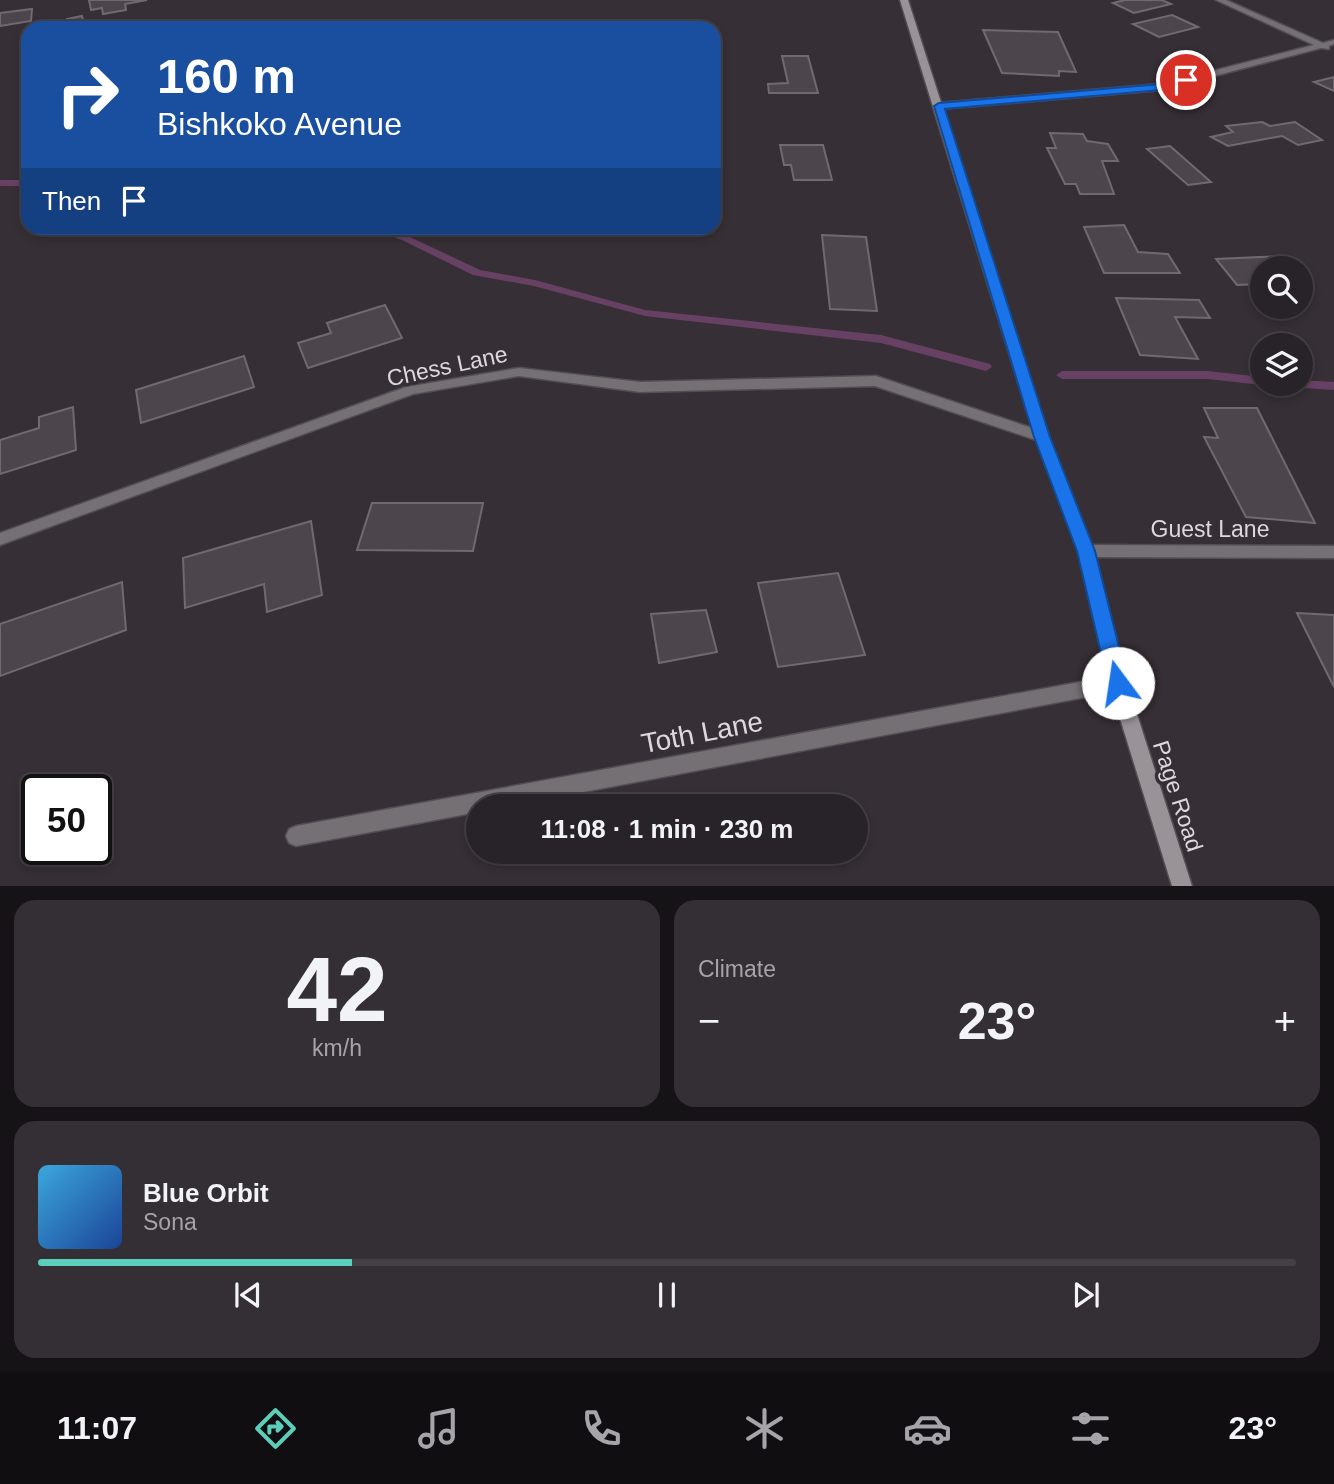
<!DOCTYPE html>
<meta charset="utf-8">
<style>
body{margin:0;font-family:Helvetica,sans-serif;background:#342f34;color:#f1f3f6;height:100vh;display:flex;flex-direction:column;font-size:26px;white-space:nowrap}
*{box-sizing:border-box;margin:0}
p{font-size:23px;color:#a5a4a8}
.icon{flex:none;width:38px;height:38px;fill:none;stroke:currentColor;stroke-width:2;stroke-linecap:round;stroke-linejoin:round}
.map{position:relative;height:886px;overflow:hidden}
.panel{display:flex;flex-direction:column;gap:14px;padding:14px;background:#161316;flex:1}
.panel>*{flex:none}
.guide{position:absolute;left:21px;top:21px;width:700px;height:214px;border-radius:21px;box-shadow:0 4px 10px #0003,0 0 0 2px #444045;background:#1a4fa0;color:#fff;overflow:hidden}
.tools{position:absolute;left:1250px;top:256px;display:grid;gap:14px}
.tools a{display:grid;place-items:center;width:63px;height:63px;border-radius:50%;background:#282328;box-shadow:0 4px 10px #0003,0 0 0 2px #444045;font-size:35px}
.speed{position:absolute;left:21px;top:774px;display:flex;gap:14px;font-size:35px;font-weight:700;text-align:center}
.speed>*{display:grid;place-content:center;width:91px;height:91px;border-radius:50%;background:#282328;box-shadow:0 4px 10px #0003,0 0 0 2px #444045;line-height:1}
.speed .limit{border:4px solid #111;border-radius:10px;background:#fff;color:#111}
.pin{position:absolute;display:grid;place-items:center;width:60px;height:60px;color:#fff;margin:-30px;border:4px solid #fff;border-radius:50%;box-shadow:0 2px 7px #0007}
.me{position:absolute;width:77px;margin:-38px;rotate:346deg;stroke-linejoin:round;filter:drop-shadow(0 0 5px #0008)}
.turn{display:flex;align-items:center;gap:24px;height:147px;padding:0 21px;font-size:32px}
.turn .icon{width:91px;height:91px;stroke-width:2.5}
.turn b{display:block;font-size:49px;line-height:60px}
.then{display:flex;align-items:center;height:66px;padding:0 21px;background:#0003;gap:14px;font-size:26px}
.big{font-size:52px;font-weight:800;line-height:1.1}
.panel .widget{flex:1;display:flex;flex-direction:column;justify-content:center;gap:10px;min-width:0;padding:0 24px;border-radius:21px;background:#342f34}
.panel .dial{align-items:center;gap:0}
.dial b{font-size:91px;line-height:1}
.song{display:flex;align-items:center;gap:21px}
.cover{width:84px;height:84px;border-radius:10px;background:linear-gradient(135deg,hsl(200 70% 55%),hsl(220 70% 35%))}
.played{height:7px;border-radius:4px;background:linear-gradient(90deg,#5bcebc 25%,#444045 25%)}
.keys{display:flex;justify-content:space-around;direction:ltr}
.heat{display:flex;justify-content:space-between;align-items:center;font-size:38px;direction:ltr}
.panel .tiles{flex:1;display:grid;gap:14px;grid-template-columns:1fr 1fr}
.widget:last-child{grid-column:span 2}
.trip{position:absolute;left:466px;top:794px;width:402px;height:70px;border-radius:35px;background:#282328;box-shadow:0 4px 10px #0003,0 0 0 2px #444045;font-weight:800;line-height:70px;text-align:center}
.menu{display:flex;height:112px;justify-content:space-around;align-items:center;background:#100e10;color:#a5a4a8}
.menu .icon{width:49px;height:49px}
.menu .selected{color:#5bcebc}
.menu b{font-size:32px;color:#f1f3f6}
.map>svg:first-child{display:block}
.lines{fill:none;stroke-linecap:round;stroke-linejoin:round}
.stream{fill:#674164;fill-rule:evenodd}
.building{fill:#4d454c;stroke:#726970;stroke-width:2}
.street-casing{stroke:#544d53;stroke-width:3}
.secondary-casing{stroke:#544d53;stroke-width:3}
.street{fill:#747073;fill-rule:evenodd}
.secondary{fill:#999398;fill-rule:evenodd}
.route{fill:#1a73e8;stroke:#114b97;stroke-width:2}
.labels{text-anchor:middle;stroke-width:7;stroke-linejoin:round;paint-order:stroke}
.street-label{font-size:23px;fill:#ddd8dc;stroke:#362f35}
.near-street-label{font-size:28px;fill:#ddd8dc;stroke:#362f35}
</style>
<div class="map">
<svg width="1334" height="886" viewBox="0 0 1334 886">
<rect width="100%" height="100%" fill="#362f35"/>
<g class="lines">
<g class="stream">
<rect x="0" y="180" width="28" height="6"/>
<path d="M370,228H383L408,236L480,270L535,280L645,310L881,335L990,364L992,367L986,371L881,343L645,316L534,286L473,275L402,240Z"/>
<path d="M1062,371H1208L1262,377V383H1266L1262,385L1208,379H1062L1056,375Z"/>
<path d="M1300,380L1334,382V390L1288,387L1282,383H1300Z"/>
</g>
</g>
<g class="building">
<path d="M89,0H147L125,4L126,10L103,14L102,8L91,10Z"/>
<path d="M1125,0H1162L1171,4L1134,13L1113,3Z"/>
<path d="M32,9L31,21L0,26V13Z"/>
<path d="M1172,15L1198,27L1159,37L1133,24Z"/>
<path d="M82,16L85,28H68L67,19Z"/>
<path d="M983,30L1058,32L1076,72L1059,71V76L1002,73Z"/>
<path d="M782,56H808L818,93H769L768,84L788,83Z"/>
<path d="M1334,77V91L1314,82Z"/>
<path d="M1262,122L1270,126L1295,122L1322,140L1298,145L1282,136L1228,146L1211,137L1233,132L1226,126Z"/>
<path d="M1050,133L1083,134L1087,141L1108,144L1118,161H1102L1114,194H1080L1076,184H1065L1047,148H1056Z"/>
<path d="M780,145H823L832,180H794L791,165H784Z"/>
<path d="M1170,146L1211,182L1188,185L1147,149Z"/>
<path d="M1124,225L1138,252L1168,254L1180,273H1104L1084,227Z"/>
<path d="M822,235L866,237L877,311L830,309Z"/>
<path d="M1281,256L1291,268H1262V284L1237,285L1216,259Z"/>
<path d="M1116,298L1199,300L1210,318L1175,317L1198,359L1140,355Z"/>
<path d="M385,305L402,338L308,368L298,343L331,333L327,323Z"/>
<path d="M244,356L254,387L141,423L136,390Z"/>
<path d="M73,407L76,450L0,474V440L39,428V417Z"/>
<path d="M1204,408H1257L1315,523L1246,517L1204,437L1218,438Z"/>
<path d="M372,503H483L473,551L357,550Z"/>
<path d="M311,521L322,595L267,612L264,584L185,608L183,558Z"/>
<path d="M838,573L865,655L778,667L758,583Z"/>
<path d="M122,582L126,630L0,676V624Z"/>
<path d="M706,610L717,652L659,663L651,614Z"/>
<path d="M1297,613L1334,615V687Z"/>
</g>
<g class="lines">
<g class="street-casing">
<g id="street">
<path d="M1216,0H1226L1323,43L1334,40V44L1329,46V49L1321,48L1161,90L939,109L934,106L939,103L1161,84L1314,45Z"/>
<path d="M519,368L640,382L876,376L1047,433L1049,437L1042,442L875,386L640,392L519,376L413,394L0,545V533L406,387Z"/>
<path d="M1086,545L1334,546V558L1086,557L1080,556L1078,551L1080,546Z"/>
<path d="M1118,675L1124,677L1127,683L1124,689L1118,691L504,807H478V812L296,846L289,843L286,836L289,829L296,826Z"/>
</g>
</g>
<g class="secondary-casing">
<path id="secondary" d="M900,0H908L1049,437L1094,551L1127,683L1192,886H1172L1109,683L1078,551L1035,437Z"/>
</g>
<use href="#street" class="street"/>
<use href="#secondary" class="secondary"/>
</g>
<path class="route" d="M1186,78H1190V83L1161,90L945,109L1050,437L1095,551L1128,683L1125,690L1118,693L1111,690L1108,683L1077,551L1034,437L934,106L939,103L1161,84Z"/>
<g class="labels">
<g class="street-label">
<text transform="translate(447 366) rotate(-12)" y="8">Chess Lane</text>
<text x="1210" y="537">Guest Lane</text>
<text transform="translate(1178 796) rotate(72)" y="8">Page Road</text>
</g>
<g class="near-street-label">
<text transform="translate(702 732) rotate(-11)" y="10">Toth Lane</text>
</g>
</g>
</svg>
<div class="tools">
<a><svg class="icon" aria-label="search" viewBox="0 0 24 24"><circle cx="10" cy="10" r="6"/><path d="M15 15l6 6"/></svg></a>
<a><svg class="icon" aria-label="layers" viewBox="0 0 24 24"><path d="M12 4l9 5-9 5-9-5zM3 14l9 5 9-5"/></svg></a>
</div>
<div class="speed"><div class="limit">50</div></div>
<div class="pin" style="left:1186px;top:80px;background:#d93025"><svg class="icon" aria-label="arrive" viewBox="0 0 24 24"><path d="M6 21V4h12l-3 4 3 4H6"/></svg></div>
<svg class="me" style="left:1118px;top:683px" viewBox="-20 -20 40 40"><circle r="19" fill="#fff"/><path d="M0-13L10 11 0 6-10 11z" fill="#1a73e8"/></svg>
<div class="trip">11:08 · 1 min · 230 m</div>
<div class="guide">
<div class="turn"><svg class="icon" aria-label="right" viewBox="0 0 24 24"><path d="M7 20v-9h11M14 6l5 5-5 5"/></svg><div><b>160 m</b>Bishkoko Avenue</div></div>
<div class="then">Then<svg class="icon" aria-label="arrive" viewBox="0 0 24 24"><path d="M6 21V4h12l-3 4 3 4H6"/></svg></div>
</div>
</div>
<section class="panel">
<div class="tiles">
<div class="widget dial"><b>42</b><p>km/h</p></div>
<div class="widget"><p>Climate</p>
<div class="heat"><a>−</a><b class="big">23°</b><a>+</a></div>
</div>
<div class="widget">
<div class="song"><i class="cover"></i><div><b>Blue Orbit</b><p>Sona</p></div></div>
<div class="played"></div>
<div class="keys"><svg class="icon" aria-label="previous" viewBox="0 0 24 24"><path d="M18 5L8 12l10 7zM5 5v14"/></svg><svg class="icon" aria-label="pause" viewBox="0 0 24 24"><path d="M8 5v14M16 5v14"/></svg><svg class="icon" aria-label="next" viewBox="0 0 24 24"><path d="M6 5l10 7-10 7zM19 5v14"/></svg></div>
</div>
</div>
</section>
<nav class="menu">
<b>11:07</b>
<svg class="icon selected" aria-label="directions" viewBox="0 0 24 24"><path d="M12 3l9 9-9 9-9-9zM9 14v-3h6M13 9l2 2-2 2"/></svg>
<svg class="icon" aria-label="music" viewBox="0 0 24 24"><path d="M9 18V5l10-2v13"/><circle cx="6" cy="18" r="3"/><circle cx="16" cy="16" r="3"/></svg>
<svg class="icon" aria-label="phone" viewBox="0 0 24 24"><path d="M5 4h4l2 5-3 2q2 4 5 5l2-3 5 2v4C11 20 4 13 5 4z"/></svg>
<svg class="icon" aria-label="climate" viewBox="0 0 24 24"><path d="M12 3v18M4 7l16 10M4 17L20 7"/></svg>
<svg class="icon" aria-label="car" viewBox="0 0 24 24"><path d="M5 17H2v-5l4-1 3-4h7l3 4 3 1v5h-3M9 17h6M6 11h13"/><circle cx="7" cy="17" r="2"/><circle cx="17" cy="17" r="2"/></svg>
<svg class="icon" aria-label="filters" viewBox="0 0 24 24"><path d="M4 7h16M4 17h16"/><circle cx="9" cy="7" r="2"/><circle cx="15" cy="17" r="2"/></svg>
<b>23°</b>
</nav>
